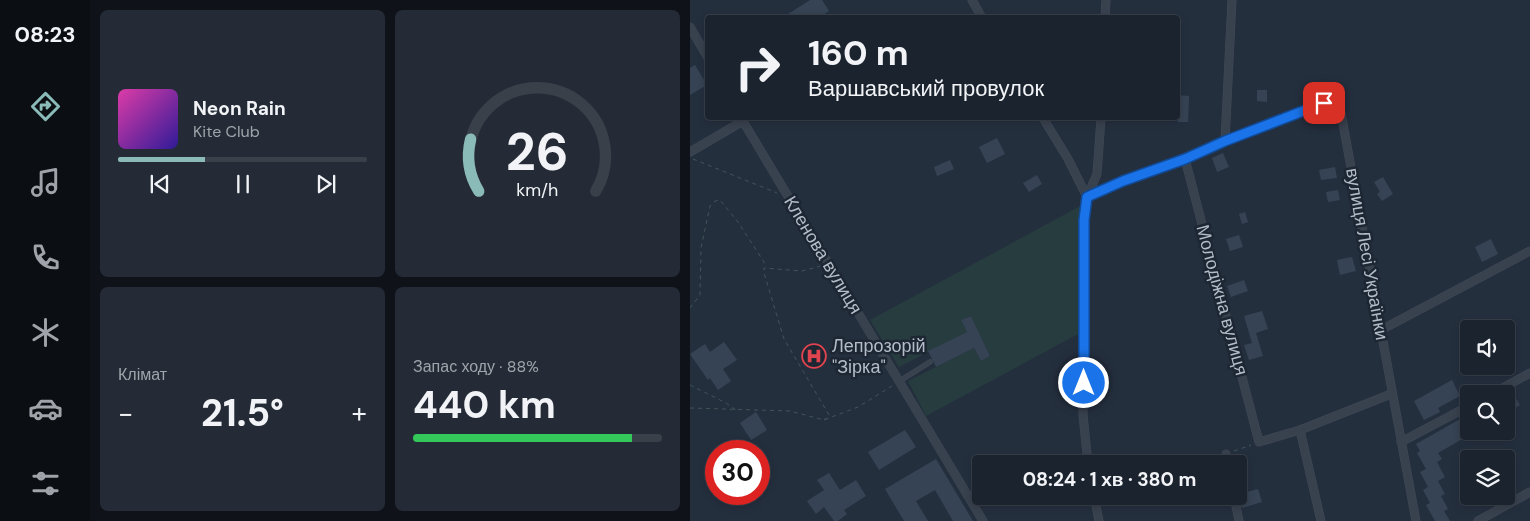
<!DOCTYPE html>
<html lang="uk">
<meta charset="utf-8">
<style>
body{margin:0;font-family:"DM Sans",sans-serif;background:#242b36;color:#f1f3f6;height:100vh;display:flex;flex-direction:column;font-size:19px;white-space:nowrap}
*{box-sizing:border-box;margin:0}
p{font-size:16px;color:#a0a4aa}
.icon{flex:none;width:28px;height:28px;fill:none;stroke:currentColor;stroke-width:2;stroke-linecap:round;stroke-linejoin:round}
.map{position:relative;flex:1;overflow:hidden}
.details{display:flex;flex-direction:column;gap:10px;padding:10px;background:#0f1319;width:600px}
.details>*{flex:none}
.top-card{position:absolute;left:15px;top:15px;width:475px;height:105px;border-radius:5px;box-shadow:0 2px 8px #0003,0 0 0 1px #39404a;background:#1b232e;color:#f1f3f6;overflow:hidden}
.fabs{position:absolute;left:770px;top:320px;display:grid;gap:10px}
.fabs a{display:grid;place-items:center;width:55px;height:55px;border-radius:5px;background:#1b232e;box-shadow:0 2px 8px #0003,0 0 0 1px #39404a;font-size:25px}
.speed{position:absolute;left:15px;top:440px;display:flex;gap:10px;font-size:25px;font-weight:700;text-align:center}
.speed>*{display:grid;place-content:center;width:65px;height:65px;border-radius:50%;background:#1b232e;box-shadow:0 2px 8px #0003,0 0 0 1px #39404a;line-height:1}
.speed .limit{border:8px solid #d22;background:#fff;color:#111}
.pin{position:absolute;display:grid;place-items:center;width:42px;height:42px;color:#fff;margin:-21px;border-radius:10px;box-shadow:0 2px 8px #0006}
.me{position:absolute;width:55px;margin:-28px;rotate:0deg;stroke-linejoin:round;filter:drop-shadow(0 0 4px #0008)}
.turn{display:flex;align-items:center;gap:18px;height:105px;padding:0 20px;font-size:22px}
.turn .icon{width:65px;height:65px;stroke-width:2.5}
.turn b{display:block;font-size:35px;line-height:42px}
.big{font-size:38px;font-weight:700;line-height:1.1}
.details .widget{flex:1;display:flex;flex-direction:column;justify-content:center;gap:8px;min-width:0;padding:0 18px;border-radius:8px;background:#242b36}
.details .dial{align-items:center;gap:0}
.dial svg{height:130px;overflow:visible;fill:none;stroke:#39404a;stroke-width:7;stroke-linecap:round;text-anchor:middle}
.dial text{fill:#f1f3f6;stroke:none}
.song{display:flex;align-items:center;gap:15px}
.cover{width:60px;height:60px;border-radius:8px;background:linear-gradient(135deg,hsl(320 70% 55%),hsl(250 70% 35%))}
.played{height:5px;border-radius:2px;background:linear-gradient(90deg,#8bbbb9 35%,#39404a 35%)}
.keys{display:flex;justify-content:space-around;direction:ltr}
.heat{display:flex;justify-content:space-between;align-items:center;font-size:28px;direction:ltr}
.charge{height:8px;border-radius:4px;background:linear-gradient(90deg,#34c759 88%,#39404a 0)}
.details .tiles{flex:1;display:grid;gap:10px;grid-template-columns:repeat(2,1fr)}
.trip{position:absolute;left:282px;top:455px;width:275px;height:50px;border-radius:5px;background:#1b232e;box-shadow:0 2px 8px #0003,0 0 0 1px #39404a;font-weight:700;line-height:50px;text-align:center}
main{display:flex;flex:1;min-height:0}
.menu{display:flex;flex-direction:column;width:90px;justify-content:space-around;align-items:center;background:#0b0e12;color:#a0a4aa}
.menu .icon{width:35px;height:35px}
.menu .active{color:#8bbbb9}
.menu b{font-size:22px;color:#f1f3f6}
.map>svg:first-child{display:block}
.green{fill:#263c3f}
.building{fill:#364354}
.lines{fill:none;stroke-linecap:round;stroke-linejoin:round}
.service-casing{stroke:#414a57;stroke-width:5.5}
.minor-casing{stroke:#414a57;stroke-width:9}
.path{stroke:#3f5557;stroke-width:1;stroke-dasharray:4 4;stroke-linecap:butt}
.service{stroke:#38414e;stroke-width:4}
.minor{stroke:#38414e;stroke-width:8}
.route-casing{stroke:#114b97;stroke-width:12}
.route{stroke:#1a73e8;stroke-width:9}
.labels{text-anchor:middle;stroke-width:5;stroke-linejoin:round;paint-order:stroke}
.street-label{font-size:18px;fill:#b4bcc9;stroke:#1d2633}
.poi-label{font-size:18px;fill:#b4bcc9;stroke:#1d2633;text-anchor:start}
</style>
<main>
<nav class="menu">
<b>08:23</b>
<svg class="icon active" aria-label="directions" viewBox="0 0 24 24"><path d="M12 3l9 9-9 9-9-9zM9 14v-3h6M13 9l2 2-2 2"/></svg>
<svg class="icon" aria-label="music" viewBox="0 0 24 24"><path d="M9 18V5l10-2v13"/><circle cx="6" cy="18" r="3"/><circle cx="16" cy="16" r="3"/></svg>
<svg class="icon" aria-label="phone" viewBox="0 0 24 24"><path d="M5 4h4l2 5-3 2q2 4 5 5l2-3 5 2v4C11 20 4 13 5 4z"/></svg>
<svg class="icon" aria-label="climate" viewBox="0 0 24 24"><path d="M12 3v18M4 7l16 10M4 17L20 7"/></svg>
<svg class="icon" aria-label="car" viewBox="0 0 24 24"><path d="M5 17H2v-5l4-1 3-4h7l3 4 3 1v5h-3M9 17h6M6 11h13"/><circle cx="7" cy="17" r="2"/><circle cx="17" cy="17" r="2"/></svg>
<svg class="icon" aria-label="filters" viewBox="0 0 24 24"><path d="M4 7h16M4 17h16"/><circle cx="9" cy="7" r="2"/><circle cx="15" cy="17" r="2"/></svg>
</nav>
<section class="details">
<div class="tiles">
<div class="widget">
<div class="song"><i class="cover"></i><div><b>Neon Rain</b><p>Kite Club</p></div></div>
<div class="played"></div>
<div class="keys"><svg class="icon" aria-label="previous" viewBox="0 0 24 24"><path d="M18 5L8 12l10 7zM5 5v14"/></svg><svg class="icon" aria-label="pause" viewBox="0 0 24 24"><path d="M8 5v14M16 5v14"/></svg><svg class="icon" aria-label="next" viewBox="0 0 24 24"><path d="M6 5l10 7-10 7zM19 5v14"/></svg></div>
</div>
<div class="widget dial"><svg viewBox="0 0 100 80">
<path d="M14 69A42 42 0 1 1 86 69"/>
<path d="M14 69A42 42 0 0 1 9 37" stroke="#8bbbb9"/>
<text x="50" y="56" font-size="32" font-weight="700">26</text>
<text x="50" y="72" font-size="11">km/h</text>
</svg></div>
<div class="widget"><p>Клімат</p>
<div class="heat"><a>−</a><b class="big">21.5°</b><a>+</a></div>
</div>
<div class="widget"><p>Запас ходу · 88%</p><b class="big">440 km</b><div class="charge"></div></div>
</div>
</section>
<div class="map">
<svg width="840" height="521" viewBox="0 0 840 521">
<rect width="100%" height="100%" fill="#242f3e"/>
<path class="green" d="M392,205L390,333L236,416L218,381L284,348L291,361L300,356L281,316L271,320L277,332L209,367L180,320Z"/>
<g class="building">
<path d="M120,0H132L139,11L129,18H92Z"/>
<path d="M5,65L17,85L0,95V68Z"/>
<path d="M567,90H577V102L567,101Z"/>
<path d="M488,95L499,96L498,122H488Z"/>
<path d="M307,138L315,154L297,163L289,147Z"/>
<path d="M533,153L539,167L527,172L522,158Z"/>
<path d="M260,160L264,169L247,176L244,167Z"/>
<path d="M645,167L647,178L631,180L629,170Z"/>
<path d="M347,175L352,184L339,192L333,183Z"/>
<path d="M693,177L703,194L692,201L687,194L690,192L684,182Z"/>
<path d="M648,190L650,200L638,202L636,192Z"/>
<path d="M555,212L558,222L552,224L549,214Z"/>
<path d="M549,235L553,247L540,251L536,239Z"/>
<path d="M801,239L808,254L792,262L785,247Z"/>
<path d="M662,257L666,271L650,275L647,260Z"/>
<path d="M554,280L558,291L541,297L537,286Z"/>
<path d="M572,311L578,329L566,333L573,356L559,360L554,345L562,343L554,316Z"/>
<path d="M281,316L300,356L291,361L284,348L246,367L238,351L277,332L271,320Z"/>
<path d="M34,342L47,360L33,369L41,381L28,390L20,378L18,380L0,354L15,344L20,352Z"/>
<path d="M816,347L826,366L808,375L803,366H816Z"/>
<path d="M762,380L770,396L748,408L750,412L734,420L724,401Z"/>
<path d="M822,392L830,405L819,412L816,408V396Z"/>
<path d="M66,412L77,430L61,440L50,423Z"/>
<path d="M772,418L781,434L748,453L752,459L747,462L755,477L748,481L755,494L751,496L758,509L754,511L760,521H745L736,505L740,503L733,490L738,487L730,472L736,469L727,453L730,451L726,444Z"/>
<path d="M215,430L226,447L189,470L178,452Z"/>
<path d="M246,459L283,521H263L245,490L226,501L238,521H214L195,489Z"/>
<path d="M139,473L150,490L166,480L176,496L154,510L157,514L148,521H144L134,507L126,514L117,501L134,490L127,480Z"/>
<path d="M568,489L572,502L552,508L549,494Z"/>
</g>
<g class="lines">
<g class="service-casing">
<path id="service" d="M208,382L240,362"/>
</g>
<g class="minor-casing">
<g id="minor">
<path d="M282,0L292,18"/>
<path d="M415,18L416,0"/>
<path d="M0,27L18,58"/>
<path d="M51,118L293,521"/>
<path d="M353,118L378,159L397,197C443,177 489,161 535,141L542,0"/>
<path d="M535,141L634,103C643,103 646,106 651,113L726,521"/>
<path d="M0,152L53,121"/>
<path d="M495,159L569,442L610,430L701,394"/>
<path d="M691,330L840,251"/>
<path d="M802,394L840,373"/>
<path d="M610,430L631,521"/>
<path d="M711,442L779,406"/>
<path d="M536,454L537,464"/>
<path d="M398,464L393,415L394,220L395,202L407,174L411,118"/>
<path d="M404,496L409,521"/>
<path d="M544,496L549,521"/>
<path d="M788,521L840,492"/>
</g>
</g>
<g class="path">
<path d="M3,159L87,193"/>
<path d="M131,266L112,271L74,268V273L94,339L139,415L134,420"/>
<path d="M0,308L10,295L11,248L20,206L25,201L30,200L48,222L74,262V267"/>
<path d="M0,385L36,403L46,410"/>
<path d="M0,408L100,411L134,420L168,407L202,386"/>
<path d="M544,451L561,445"/>
<path d="M508,464L528,457"/>
</g>
<use href="#service" class="service"/>
<use href="#minor" class="minor"/>
</g>
<g class="lines">
<g class="route-casing">
<path id="route" d="M394,383V220L397,197L433,181L495,159L535,141L634,103"/>
</g>
<use href="#route" class="route"/>
</g>
<defs>
<g id="hospital-ring" transform="scale(1.25)"><circle r="9.5" fill="#1d2633" stroke="#e0444e" stroke-width="1.5"/><path d="M-5-5h3v3.5h4V-5h3V5h-3V1.5h-4V5h-3Z" fill="#e0444e"/></g>
</defs>
<g fill-rule="evenodd">
<use href="#hospital-ring" x="124" y="356"/>
</g>
<g class="labels">
<g class="street-label">
<text transform="translate(677 254) rotate(80)" y="6">вулиця Лесі Українки</text>
<text transform="translate(133 255) rotate(59)" y="6">Кленова вулиця</text>
<text transform="translate(532 300) rotate(75)" y="6">Молодіжна вулиця</text>
</g>
<g class="poi-label">
<text x="142" y="352">Лепрозорій<tspan x="142" dy="21">"Зірка"</tspan></text>
</g>
</g>
</svg>
<div class="fabs">
<a><svg class="icon" aria-label="sound" viewBox="0 0 24 24"><path d="M4 9h4l5-4v14l-5-4H4zM17 9q2 3 0 6"/></svg></a>
<a><svg class="icon" aria-label="search" viewBox="0 0 24 24"><circle cx="10" cy="10" r="6"/><path d="M15 15l6 6"/></svg></a>
<a><svg class="icon" aria-label="layers" viewBox="0 0 24 24"><path d="M12 4l9 5-9 5-9-5zM3 14l9 5 9-5"/></svg></a>
</div>
<div class="speed"><div class="limit">30</div></div>
<div class="pin" style="left:634px;top:103px;background:#d93025"><svg class="icon" aria-label="arrive" viewBox="0 0 24 24"><path d="M6 21V4h12l-3 4 3 4H6"/></svg></div>
<svg class="me" style="left:394px;top:383px" viewBox="-20 -20 40 40"><circle r="17" fill="#1a73e8" stroke="#fff" stroke-width="3"/><path d="M0-11L8 9 0 5-8 9z" fill="#fff"/></svg>
<div class="trip">08:24 · 1 хв · 380 m</div>
<div class="top-card">
<div class="turn"><svg class="icon" aria-label="right" viewBox="0 0 24 24"><path d="M7 20v-9h11M14 6l5 5-5 5"/></svg><div><b>160 m</b>Варшавський провулок</div></div>
</div>
</div>
</main>
